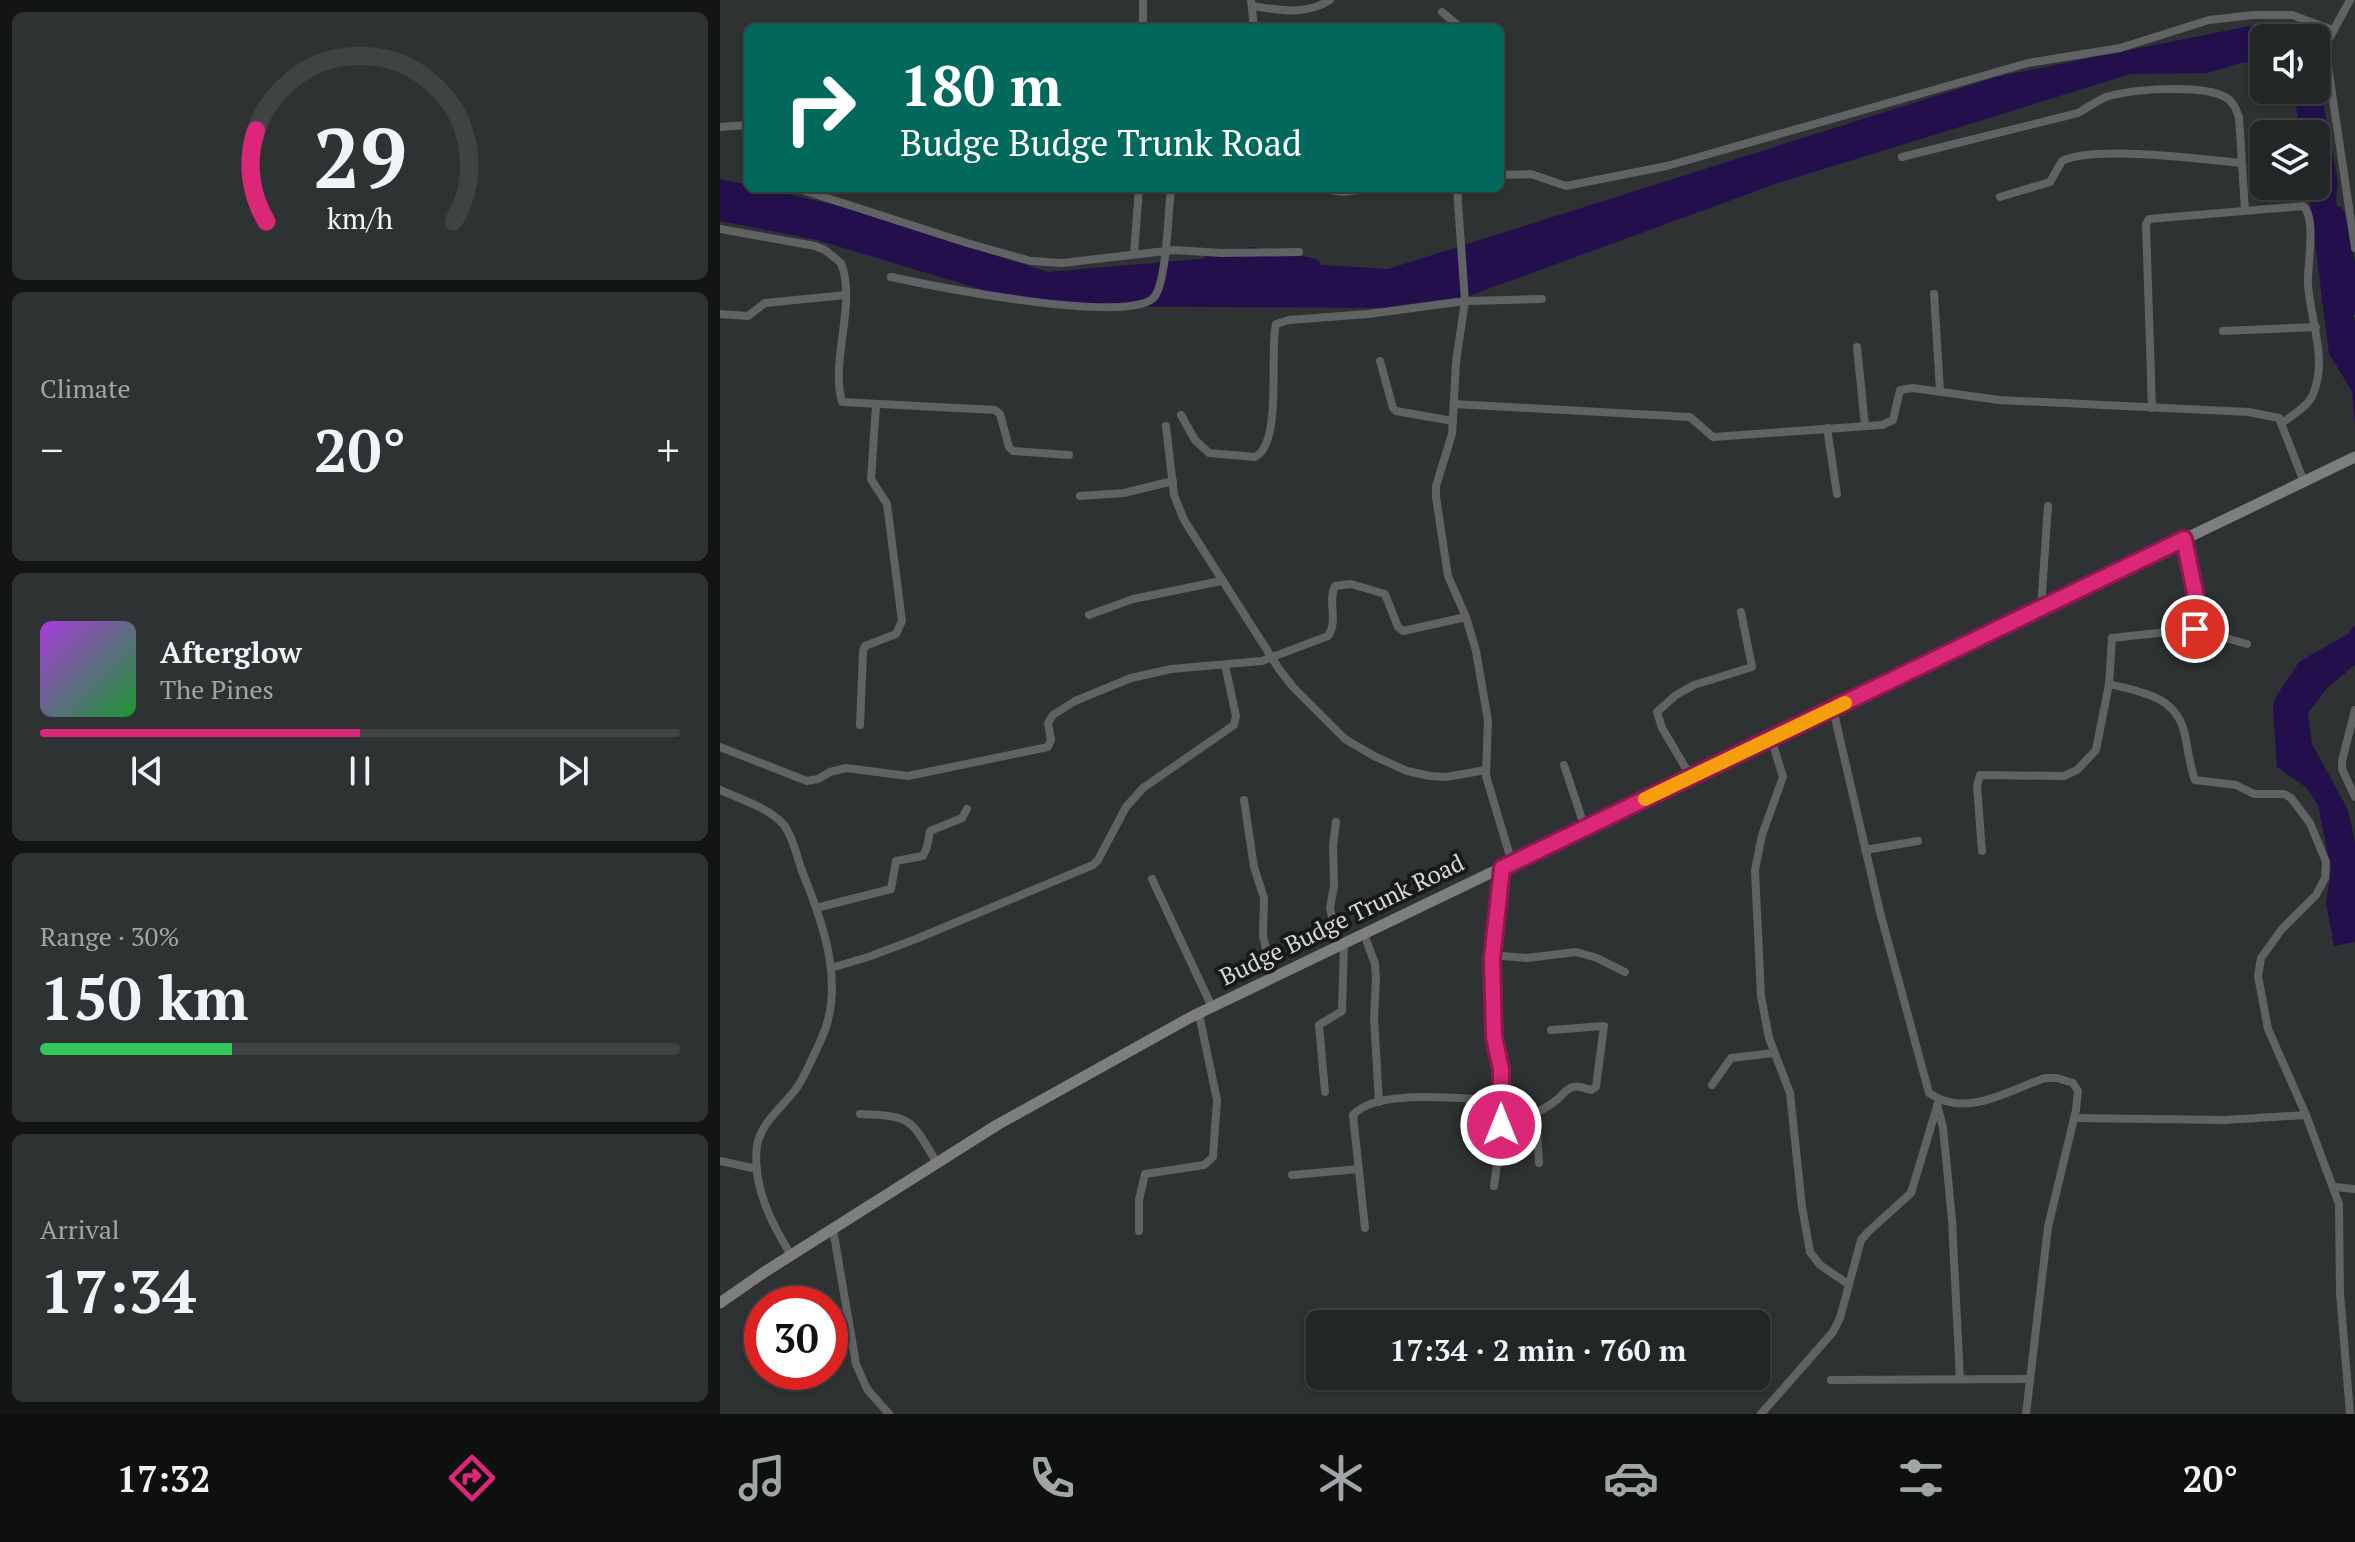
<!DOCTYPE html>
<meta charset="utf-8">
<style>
body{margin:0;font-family:"PT Serif",serif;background:#2e3232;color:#f1f3f6;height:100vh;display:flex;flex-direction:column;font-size:30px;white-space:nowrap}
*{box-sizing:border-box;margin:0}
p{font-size:26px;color:#a2a5a7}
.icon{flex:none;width:44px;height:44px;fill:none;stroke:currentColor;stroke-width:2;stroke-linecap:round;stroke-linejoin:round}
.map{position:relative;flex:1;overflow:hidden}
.side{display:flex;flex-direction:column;gap:12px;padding:12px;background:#131515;width:720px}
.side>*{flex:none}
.banner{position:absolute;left:24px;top:24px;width:760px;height:168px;border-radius:12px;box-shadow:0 2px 6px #0004,0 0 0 2px #3f4343;background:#00695c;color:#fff;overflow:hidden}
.tools{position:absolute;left:1530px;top:24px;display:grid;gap:16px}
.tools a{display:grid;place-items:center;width:80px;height:80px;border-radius:12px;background:#222626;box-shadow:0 2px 6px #0004,0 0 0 2px #3f4343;font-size:40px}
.speed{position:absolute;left:24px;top:1286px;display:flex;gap:16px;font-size:40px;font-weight:700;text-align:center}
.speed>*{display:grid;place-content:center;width:104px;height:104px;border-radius:50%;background:#222626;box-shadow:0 2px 6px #0004,0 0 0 2px #3f4343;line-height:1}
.speed .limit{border:12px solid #d22;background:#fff;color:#111}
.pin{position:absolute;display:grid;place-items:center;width:68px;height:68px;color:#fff;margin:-34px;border:4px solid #fff;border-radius:50%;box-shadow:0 2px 8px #0007}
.me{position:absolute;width:88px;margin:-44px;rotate:0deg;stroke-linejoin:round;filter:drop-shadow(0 0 6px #0008)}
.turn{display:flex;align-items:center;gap:28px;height:168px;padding:0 24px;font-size:36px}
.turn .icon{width:104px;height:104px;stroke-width:2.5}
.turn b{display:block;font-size:56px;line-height:68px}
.big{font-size:60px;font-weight:800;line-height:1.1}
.side .tile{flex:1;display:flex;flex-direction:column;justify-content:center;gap:12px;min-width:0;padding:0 28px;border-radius:12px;background:#2e3232}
.side .dial{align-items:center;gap:0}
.dial svg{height:208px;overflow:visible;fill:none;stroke:#3f4343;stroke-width:7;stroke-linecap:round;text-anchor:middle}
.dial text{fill:#f1f3f6;stroke:none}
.song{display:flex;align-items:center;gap:24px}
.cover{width:96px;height:96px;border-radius:12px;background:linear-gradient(135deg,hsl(280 70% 55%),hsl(130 70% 35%))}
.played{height:8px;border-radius:4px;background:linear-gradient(90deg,#db2777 50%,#3f4343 50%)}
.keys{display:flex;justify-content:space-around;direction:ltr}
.heat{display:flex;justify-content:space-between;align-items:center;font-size:44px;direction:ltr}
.charge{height:12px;border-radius:6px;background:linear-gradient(90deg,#34c759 30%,#3f4343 0)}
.trip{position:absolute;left:586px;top:1310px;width:464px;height:80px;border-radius:12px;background:#222626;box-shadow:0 2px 6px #0004,0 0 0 2px #3f4343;font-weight:800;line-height:80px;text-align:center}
.dock{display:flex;height:128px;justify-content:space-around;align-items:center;background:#0e0f0f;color:#a2a5a7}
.dock .icon{width:56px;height:56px}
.dock .current{color:#db2777}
.dock b{font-size:36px;color:#f1f3f6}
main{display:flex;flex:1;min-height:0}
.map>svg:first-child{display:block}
.water{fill:#220f4c}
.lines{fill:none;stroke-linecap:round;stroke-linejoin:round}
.river{stroke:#220f4c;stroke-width:18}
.minor{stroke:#616264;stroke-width:8}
.secondary{stroke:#7c7e80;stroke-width:11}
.route-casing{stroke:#8e194d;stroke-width:20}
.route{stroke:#db2777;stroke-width:14}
.slow{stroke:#f59e0b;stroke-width:14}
.labels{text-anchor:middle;stroke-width:8;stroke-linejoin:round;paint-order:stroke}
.street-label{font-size:24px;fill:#d6d9da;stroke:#18191a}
</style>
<main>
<section class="side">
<div class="tile dial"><svg viewBox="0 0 100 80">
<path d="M14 69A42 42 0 1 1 86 69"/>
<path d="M14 69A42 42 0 0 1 10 34" stroke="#db2777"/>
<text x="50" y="56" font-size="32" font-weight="700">29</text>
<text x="50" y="72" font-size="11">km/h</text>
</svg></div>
<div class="tile"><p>Climate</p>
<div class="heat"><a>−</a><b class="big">20°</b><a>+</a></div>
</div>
<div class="tile">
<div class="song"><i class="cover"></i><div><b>Afterglow</b><p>The Pines</p></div></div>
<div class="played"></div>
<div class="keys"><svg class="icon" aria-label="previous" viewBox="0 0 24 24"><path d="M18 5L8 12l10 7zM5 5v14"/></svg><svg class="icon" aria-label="pause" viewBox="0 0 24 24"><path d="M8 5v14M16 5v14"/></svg><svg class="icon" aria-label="next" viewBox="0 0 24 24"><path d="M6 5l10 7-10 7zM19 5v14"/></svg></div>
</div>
<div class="tile"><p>Range · 30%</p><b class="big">150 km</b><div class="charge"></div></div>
<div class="tile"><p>Arrival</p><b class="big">17:34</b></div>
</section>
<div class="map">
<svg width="1635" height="1414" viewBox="0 0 1635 1414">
<rect width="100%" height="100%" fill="#2e3233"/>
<g class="water">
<path d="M1549,22L1590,33L1591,38H1544V62L1521,63L1487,73L1411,74L1058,183L746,297L664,308L329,306L306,303L97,240L0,221V179L28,185V188H41L128,208L328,272L490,258L668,269L1276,77Z"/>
<path d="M1596,64L1618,183L1616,198L1629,305L1635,320V423L1632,391L1609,354L1588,186H1596V134H1581L1573,90H1596Z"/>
<path d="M1635,625V665L1608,687L1588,713L1592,744L1628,810L1635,842V942L1614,946L1606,903L1611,870L1598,805L1586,787L1557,767L1553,709L1555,698L1579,662L1628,634Z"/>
</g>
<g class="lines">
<g class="river">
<path d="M1616,215L1635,306"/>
<path d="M491,264L531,256L592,267"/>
</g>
<g class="minor">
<path d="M423,0V28"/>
<path d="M531,0L534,28"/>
<path d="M1630,0L1605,46L1635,248"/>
<path d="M532,6C559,10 585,16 610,0"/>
<path d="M722,12L741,28"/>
<path d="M0,127L28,125"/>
<path d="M1182,157L1358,113C1367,108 1376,101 1386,97C1411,89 1482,84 1505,97C1513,101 1516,109 1519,117L1525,210"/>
<path d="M780,175L811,174L846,186L947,166L1308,63L1400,48L1489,20L1533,15H1572L1613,30"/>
<path d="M76,188L247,243L311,261L342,263L454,250L502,253L579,252"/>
<path d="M598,188L623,192L655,188"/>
<path d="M737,188L745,301L736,362L732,434L716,486V497L728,576L746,617L756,651L768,721L766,776L792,863"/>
<path d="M1280,197L1330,182L1342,161C1374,145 1482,159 1521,163"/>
<path d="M0,229L95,246L105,250L121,263C137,303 110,361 122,402L275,410L280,414L289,447L293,451L349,455"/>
<path d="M414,254L419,188"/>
<path d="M171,277C208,285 415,327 435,296C447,278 448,212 451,188"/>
<path d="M1214,294L1220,391"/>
<path d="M0,314L28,316L45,303L125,295"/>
<path d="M1503,331L1596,327"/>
<path d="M1137,347L1145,426"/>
<path d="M660,361L673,408L676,411L733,421"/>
<path d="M734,404L970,417L993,437L1162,425L1173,420L1180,390L1193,388L1279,400L1529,412L1559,418L1584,482"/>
<path d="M1432,408L1426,224L1429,219L1583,206C1597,217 1587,266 1588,284C1590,319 1608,360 1593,394C1589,406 1572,415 1562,423"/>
<path d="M461,415L475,440L489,453L535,457C563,443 549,352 556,324L569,320L648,314L745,301L822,299"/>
<path d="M446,426L454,495L464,520L559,669L573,687L625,739L654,756L687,771L710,776L726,777L766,770"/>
<path d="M1107,428L1117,494"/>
<path d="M360,496L404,493L453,481"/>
<path d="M1464,539L1478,607L1475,629"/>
<path d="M1321,608L1328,506"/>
<path d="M369,615L413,599L501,581"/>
<path d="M1389,684C1420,692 1454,695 1464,731C1468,747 1469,764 1475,780L1516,785L1534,794H1564L1571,798L1590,823L1606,862L1605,878L1596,895L1562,929L1541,958L1538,976L1548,1029L1586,1115L1619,1204L1620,1293L1630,1414"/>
<path d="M1113,709L1160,912L1209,1093C1246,1119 1289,1090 1325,1078H1337L1353,1083L1358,1091L1356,1110L1328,1227L1306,1414"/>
<path d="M1635,710L1622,761V769L1635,797"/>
<path d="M140,725L143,651L145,646L176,634L182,621L167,504L151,479L156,406"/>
<path d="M1051,738L1063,777L1042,835L1035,870L1041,996L1049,1038L1070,1093L1082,1207L1090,1252L1100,1265L1128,1284"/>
<path d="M0,747L87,781L98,779L110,772L126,768L188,776L328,747L331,740L328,723L333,715L355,701L411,678L451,669L542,661L608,636C619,620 607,601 615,586L631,584L665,594L678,627L683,631L746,617"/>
<path d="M844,765L865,828"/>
<path d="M971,777L942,728L937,712L956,695L974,685L1032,667L1021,612"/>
<path d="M0,790C20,799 50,808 64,825C73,837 77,857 82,871C103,924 127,986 100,1042C93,1057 86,1073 78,1086C65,1105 40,1123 37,1146C32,1185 51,1223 71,1255"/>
<path d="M524,800L534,867L544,898L543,936L553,978"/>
<path d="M616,822L613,846L614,886L610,908L618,947"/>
<path d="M1145,850L1198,841"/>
<path d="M1262,851L1257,786L1260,775L1344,776L1357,770L1376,750L1389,684L1392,638L1475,629L1527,644"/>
<path d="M432,879L492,1007"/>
<path d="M96,908L171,889L176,861L203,856L207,847L210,831L242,818L247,809"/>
<path d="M644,934L655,964L656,979L654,1018L659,1102"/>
<path d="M772,955L807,958L856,952L877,958L905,972"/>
<path d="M111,968L148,957L196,939L373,865L378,860L406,807L423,788L514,725L516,716L505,665"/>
<path d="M992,1085L1011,1058L1054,1053"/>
<path d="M605,1092L599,1025L622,1011L624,944"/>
<path d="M1217,1105L1223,1127L1232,1220L1240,1379"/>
<path d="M780,1113C801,1124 821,1112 838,1099C842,1095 847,1088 853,1087C858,1085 866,1089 871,1090L876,1087L884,1026L831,1030"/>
<path d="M816,1113L819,1163"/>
<path d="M140,1114C194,1116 190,1119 217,1163"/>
<path d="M1354,1118L1505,1120L1586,1115"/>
<path d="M0,1161L37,1169"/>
<path d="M572,1175L639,1169"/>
<path d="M774,1186L781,1135V1069L774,1037L772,959L782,868"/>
<path d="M1614,1187L1635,1189"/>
<path d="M645,1228L633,1115C657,1087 745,1100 780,1100"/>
<path d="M113,1229L136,1364L147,1389L169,1414"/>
<path d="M419,1231V1200L425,1174L484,1165L493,1157L497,1100L479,1014"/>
<path d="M1111,1380L1310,1379"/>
<path d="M1041,1414L1113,1332L1120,1318L1141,1240L1148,1232L1191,1193L1219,1100"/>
</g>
<path class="secondary" d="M0,1303L43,1273L277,1125L471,1017L1635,457"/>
</g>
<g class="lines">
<g class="route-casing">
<path id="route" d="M781,1125V1069L774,1037L772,959L782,868L1464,539L1478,607L1475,629"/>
</g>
<use href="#route" class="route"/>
<path class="slow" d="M925,799L1125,703"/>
</g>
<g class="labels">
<g class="street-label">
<text transform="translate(622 920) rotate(-26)" y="8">Budge Budge Trunk Road</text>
</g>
</g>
</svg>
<div class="tools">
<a><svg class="icon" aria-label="sound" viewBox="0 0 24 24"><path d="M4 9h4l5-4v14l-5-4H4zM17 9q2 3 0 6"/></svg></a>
<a><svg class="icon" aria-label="layers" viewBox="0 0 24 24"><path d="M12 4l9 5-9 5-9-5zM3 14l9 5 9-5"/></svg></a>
</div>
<div class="speed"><div class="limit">30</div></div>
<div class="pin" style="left:1475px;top:629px;background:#d93025"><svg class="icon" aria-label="arrive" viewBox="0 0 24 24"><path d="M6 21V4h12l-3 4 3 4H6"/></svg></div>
<svg class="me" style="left:781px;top:1125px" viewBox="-20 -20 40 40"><circle r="17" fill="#db2777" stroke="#fff" stroke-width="3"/><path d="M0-11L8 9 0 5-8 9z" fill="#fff"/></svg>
<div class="trip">17:34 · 2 min · 760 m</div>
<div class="banner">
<div class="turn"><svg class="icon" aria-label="right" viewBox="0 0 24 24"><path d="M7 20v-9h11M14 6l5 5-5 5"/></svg><div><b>180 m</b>Budge Budge Trunk Road</div></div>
</div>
</div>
</main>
<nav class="dock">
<b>17:32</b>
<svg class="icon current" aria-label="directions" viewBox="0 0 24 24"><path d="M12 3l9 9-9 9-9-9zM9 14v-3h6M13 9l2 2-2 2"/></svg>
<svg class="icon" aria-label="music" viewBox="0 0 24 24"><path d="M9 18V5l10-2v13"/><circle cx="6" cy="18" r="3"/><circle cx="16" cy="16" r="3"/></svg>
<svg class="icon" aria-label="phone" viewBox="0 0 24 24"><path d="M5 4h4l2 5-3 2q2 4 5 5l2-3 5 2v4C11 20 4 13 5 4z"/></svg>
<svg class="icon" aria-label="climate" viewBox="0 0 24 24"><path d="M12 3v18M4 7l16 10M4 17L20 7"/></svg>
<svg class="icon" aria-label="car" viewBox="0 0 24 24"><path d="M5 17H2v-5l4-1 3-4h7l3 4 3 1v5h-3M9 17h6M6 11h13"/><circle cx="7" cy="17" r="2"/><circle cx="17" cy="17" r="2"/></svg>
<svg class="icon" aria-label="filters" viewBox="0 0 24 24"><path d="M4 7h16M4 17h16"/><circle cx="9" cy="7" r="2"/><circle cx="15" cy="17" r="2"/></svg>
<b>20°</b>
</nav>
